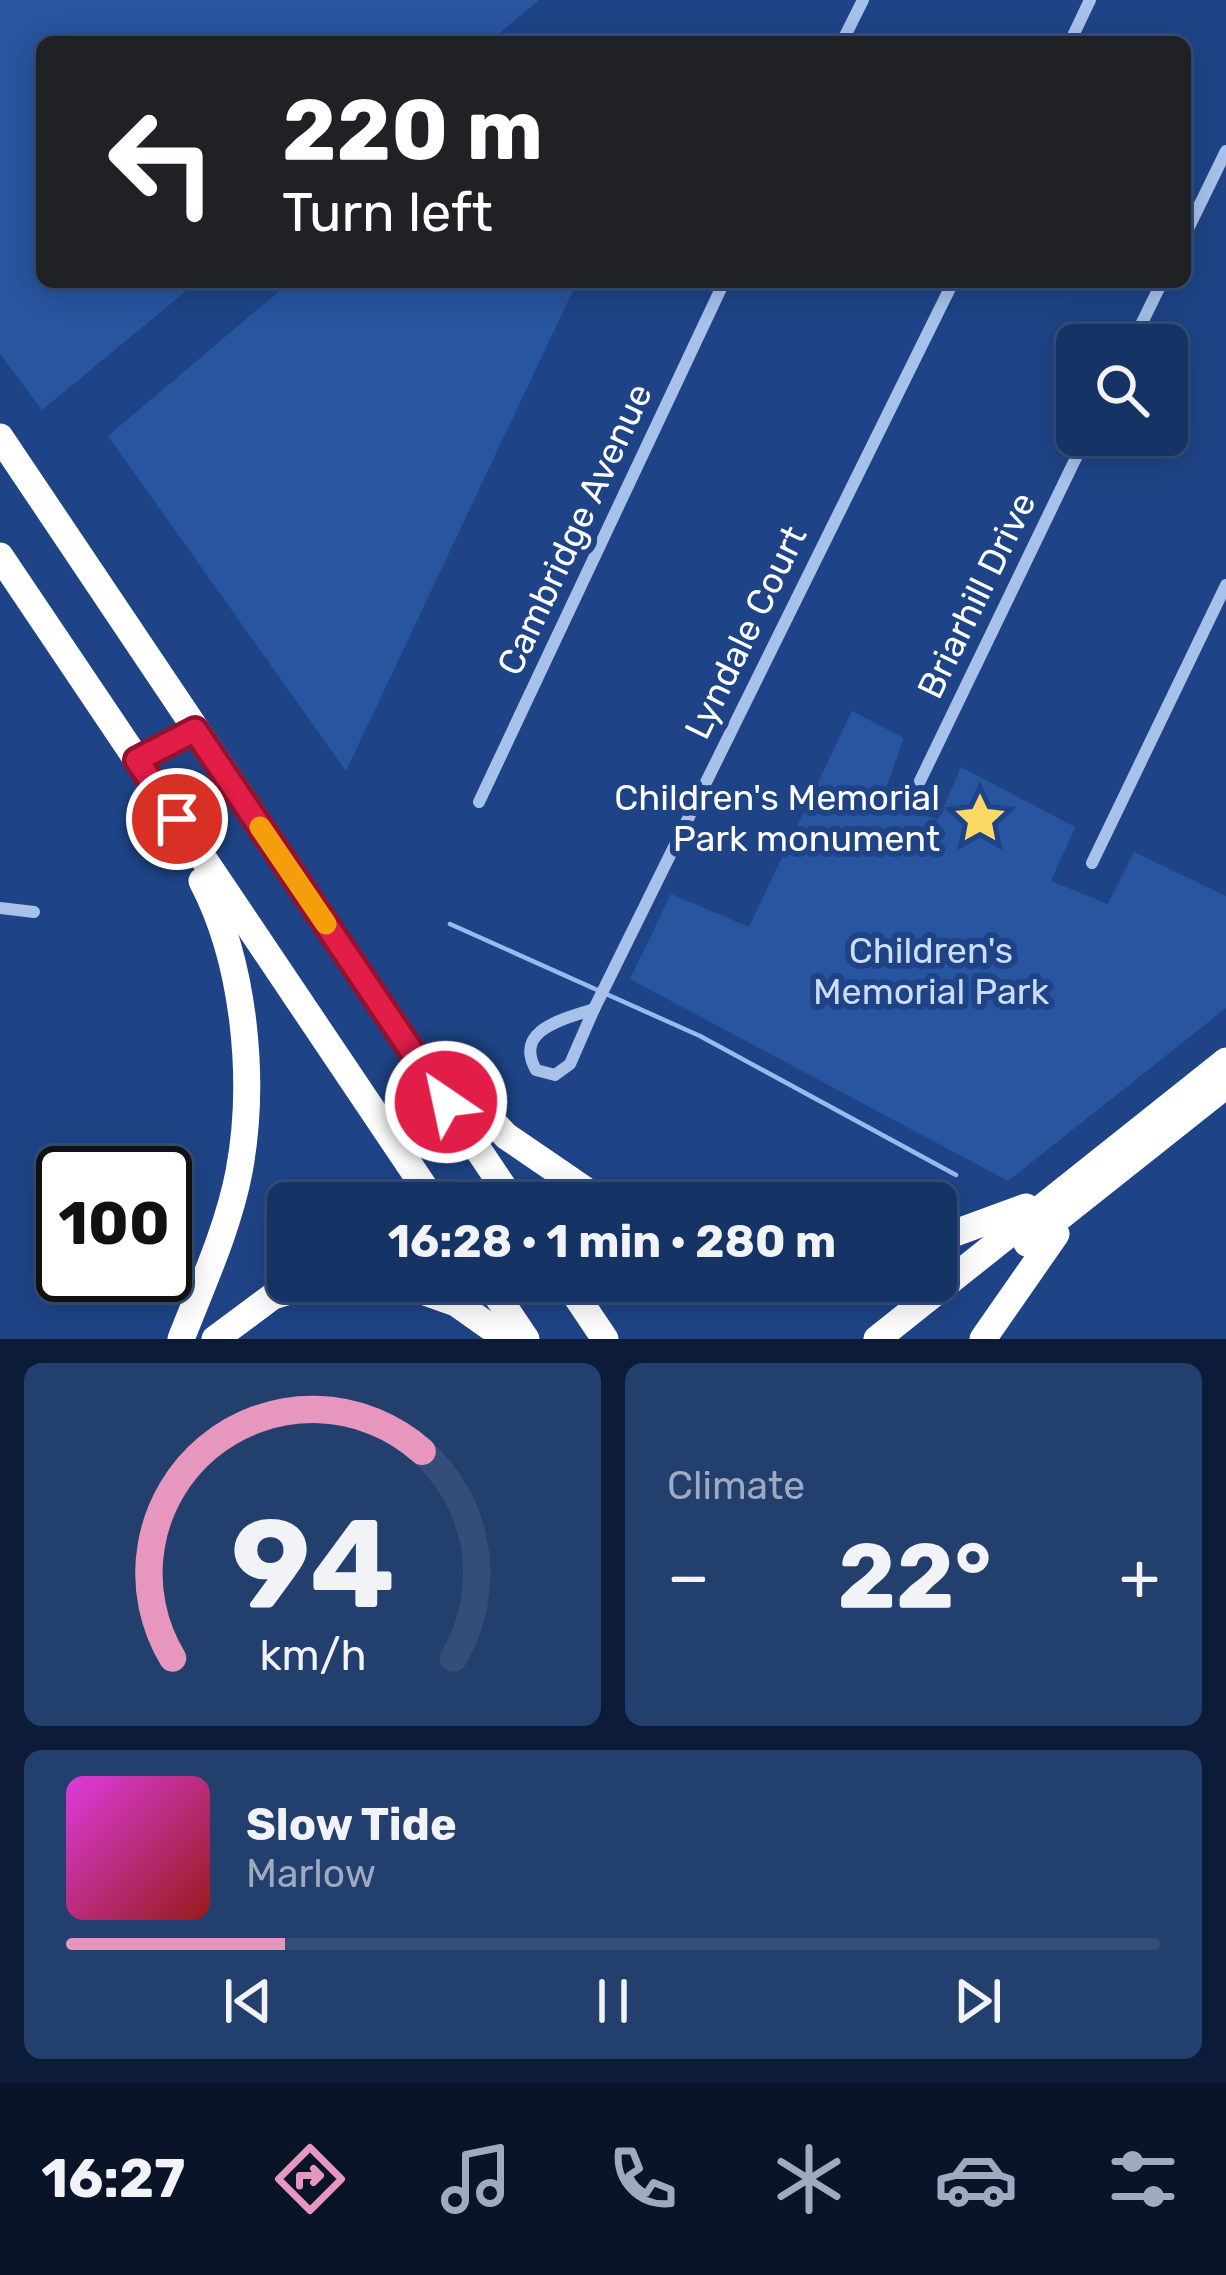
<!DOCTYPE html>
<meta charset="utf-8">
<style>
body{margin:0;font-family:Rubik,sans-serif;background:#233f6e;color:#f1f3f6;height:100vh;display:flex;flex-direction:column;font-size:45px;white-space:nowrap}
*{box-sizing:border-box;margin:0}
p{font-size:39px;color:#9eaabf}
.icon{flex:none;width:66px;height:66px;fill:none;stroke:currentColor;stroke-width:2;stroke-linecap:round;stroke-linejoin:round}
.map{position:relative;height:1339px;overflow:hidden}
.drawer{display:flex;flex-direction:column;gap:24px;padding:24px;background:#0c1c38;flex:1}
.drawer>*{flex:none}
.top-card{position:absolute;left:36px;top:36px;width:1155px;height:252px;border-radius:18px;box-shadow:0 6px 30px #0003,0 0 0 3px #354e79;background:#202124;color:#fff;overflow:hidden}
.buttons{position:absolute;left:1056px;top:324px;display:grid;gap:24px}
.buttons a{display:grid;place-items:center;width:132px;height:132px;border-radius:18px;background:#163365;box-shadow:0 6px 30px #0003,0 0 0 3px #354e79;font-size:60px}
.speed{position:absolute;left:36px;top:1146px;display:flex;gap:24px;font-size:60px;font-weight:700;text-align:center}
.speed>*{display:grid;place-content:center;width:156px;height:156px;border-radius:50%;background:#163365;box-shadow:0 6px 30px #0003,0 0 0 3px #354e79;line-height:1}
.speed .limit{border:6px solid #111;border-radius:18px;background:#fff;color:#111}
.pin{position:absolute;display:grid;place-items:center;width:102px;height:102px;color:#fff;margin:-51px;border:6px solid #fff;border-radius:50%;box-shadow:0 3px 12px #0007}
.me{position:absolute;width:132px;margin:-66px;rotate:326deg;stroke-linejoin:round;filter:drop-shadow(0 0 9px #0008)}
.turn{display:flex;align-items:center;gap:42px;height:252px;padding:0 48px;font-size:54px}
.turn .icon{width:156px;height:156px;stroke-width:2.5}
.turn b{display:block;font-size:84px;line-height:102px}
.big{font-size:90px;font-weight:700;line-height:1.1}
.drawer .tile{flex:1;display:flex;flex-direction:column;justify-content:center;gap:18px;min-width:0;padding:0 42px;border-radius:18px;background:#233f6e}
.drawer .dial{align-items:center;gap:0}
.dial svg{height:312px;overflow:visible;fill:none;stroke:#354e79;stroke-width:7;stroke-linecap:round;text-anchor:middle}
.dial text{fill:#f1f3f6;stroke:none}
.song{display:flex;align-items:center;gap:36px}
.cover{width:144px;height:144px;border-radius:18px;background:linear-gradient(135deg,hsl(300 70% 55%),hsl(0 70% 35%))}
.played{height:12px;border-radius:6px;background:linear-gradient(90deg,#e797bd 20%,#354e79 20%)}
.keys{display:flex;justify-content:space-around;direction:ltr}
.heat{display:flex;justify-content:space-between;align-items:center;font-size:66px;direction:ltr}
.drawer .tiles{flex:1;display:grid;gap:24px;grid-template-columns:1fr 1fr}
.tile:last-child{grid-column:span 2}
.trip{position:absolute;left:267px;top:1182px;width:690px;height:120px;border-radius:18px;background:#163365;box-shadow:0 6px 30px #0003,0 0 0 3px #354e79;font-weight:700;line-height:120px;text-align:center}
.menu{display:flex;height:192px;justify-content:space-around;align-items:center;background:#091428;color:#9eaabf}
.menu .icon{width:84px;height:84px}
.menu .current{color:#e797bd}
.menu b{font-size:54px;color:#f1f3f6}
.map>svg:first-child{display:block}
.green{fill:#2755a0}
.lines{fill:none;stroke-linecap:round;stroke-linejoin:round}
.stream{stroke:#9abaed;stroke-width:4.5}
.service{stroke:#a7c1eb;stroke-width:8}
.minor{stroke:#a7c1eb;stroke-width:12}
.motorway{stroke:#fff;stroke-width:27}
.route-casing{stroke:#92132f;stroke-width:30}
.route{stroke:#e11d48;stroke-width:21}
.slow{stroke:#f59e0b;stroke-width:21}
.labels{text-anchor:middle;stroke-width:12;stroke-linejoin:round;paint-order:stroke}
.street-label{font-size:36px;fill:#fff;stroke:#1e4487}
.poi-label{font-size:36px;fill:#fff;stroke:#1e4487;text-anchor:end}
.park-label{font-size:36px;fill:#ccddf8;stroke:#1e4487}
</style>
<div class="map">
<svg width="1226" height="1339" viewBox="0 0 1226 1339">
<rect width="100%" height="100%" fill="#1e4487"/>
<g class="green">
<path d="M0,0H539L489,42H42V282H197L42,410L0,354Z"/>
<path d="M290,282H577L346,771L108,436Z"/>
<path d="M852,711L904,738L882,799L938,820L961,767L1075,827L1051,881L1108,904L1134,852L1226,896V1008L1008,1181L630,979L671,894L749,927Z"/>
</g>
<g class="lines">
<path class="stream" d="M450,924L700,1036L956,1175"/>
<path class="service" d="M144,757L189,733"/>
<g class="minor">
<path d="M842,42L863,0"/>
<path d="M1070,42L1090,0"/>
<path d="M1185,235L1226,151"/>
<path d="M1131,345L1162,282"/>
<path d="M920,781L1087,435"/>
<path d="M479,802L724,282"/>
<path d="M1092,863L1226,585"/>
<path d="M0,908L34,912"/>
<path d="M594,1009L953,282"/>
<path d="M594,1009L570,1064L555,1075L536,1070C513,1029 565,1019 594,1009Z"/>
</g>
<g class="motorway">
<path d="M0,437L514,1203"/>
<path d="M0,556L435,1203"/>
<path d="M434,1060L506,1136L604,1203"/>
<path d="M936,1240L1026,1207"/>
<path d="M1027,1243L1226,1085"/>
<path d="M394,1281L456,1303L507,1339"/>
<path d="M487,1281L526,1339"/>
<path d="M566,1281L605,1339"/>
<path d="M181,1339C202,1285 228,1229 239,1172C256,1081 245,963 202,881"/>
<path d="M215,1339L273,1296L321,1281"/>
<path d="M877,1339L1226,1061"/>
<path d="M983,1339L1056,1234"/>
</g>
</g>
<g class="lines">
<g class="route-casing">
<path id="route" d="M177,819L137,760L195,730L446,1102"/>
</g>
<use href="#route" class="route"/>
<path class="slow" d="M260,827L326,924"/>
</g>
<defs>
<g id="sight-bare" transform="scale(4.14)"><path d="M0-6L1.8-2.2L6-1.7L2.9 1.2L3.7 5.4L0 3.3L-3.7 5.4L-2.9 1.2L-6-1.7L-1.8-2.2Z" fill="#fada65" stroke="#1e4487" stroke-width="2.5" paint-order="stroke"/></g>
</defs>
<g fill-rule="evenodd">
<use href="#sight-bare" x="980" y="818"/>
</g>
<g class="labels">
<g class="street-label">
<text transform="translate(574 529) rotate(-65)" y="13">Cambridge Avenue</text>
<text transform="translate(976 595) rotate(-64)" y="13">Briarhill Drive</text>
<text transform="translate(745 632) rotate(-64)" y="13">Lyndale Court</text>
</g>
<g class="poi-label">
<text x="940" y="810">Children's Memorial<tspan x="940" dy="41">Park monument</tspan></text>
</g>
<g class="park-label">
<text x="931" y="963">Children's<tspan x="931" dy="41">Memorial Park</tspan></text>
</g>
</g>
</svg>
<div class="buttons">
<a><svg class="icon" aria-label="search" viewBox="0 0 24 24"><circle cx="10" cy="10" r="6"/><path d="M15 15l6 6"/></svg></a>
</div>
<div class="speed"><div class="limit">100</div></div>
<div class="pin" style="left:177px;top:819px;background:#d93025"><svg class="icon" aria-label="arrive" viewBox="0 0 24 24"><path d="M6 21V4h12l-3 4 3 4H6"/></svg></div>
<svg class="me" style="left:446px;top:1102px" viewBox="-20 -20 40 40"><circle r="17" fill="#e11d48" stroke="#fff" stroke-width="3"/><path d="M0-11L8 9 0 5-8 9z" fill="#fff"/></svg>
<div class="trip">16:28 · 1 min · 280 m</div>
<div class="top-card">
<div class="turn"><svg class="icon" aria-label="left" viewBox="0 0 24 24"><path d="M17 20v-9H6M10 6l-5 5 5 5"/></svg><div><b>220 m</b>Turn left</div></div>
</div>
</div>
<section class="drawer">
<div class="tiles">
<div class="tile dial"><svg viewBox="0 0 100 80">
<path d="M14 69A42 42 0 1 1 86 69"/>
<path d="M14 69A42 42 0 0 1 78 16" stroke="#e797bd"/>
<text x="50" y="56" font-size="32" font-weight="700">94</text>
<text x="50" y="72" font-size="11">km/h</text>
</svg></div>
<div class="tile"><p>Climate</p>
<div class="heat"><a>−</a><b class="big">22°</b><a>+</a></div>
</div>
<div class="tile">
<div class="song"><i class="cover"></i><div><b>Slow Tide</b><p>Marlow</p></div></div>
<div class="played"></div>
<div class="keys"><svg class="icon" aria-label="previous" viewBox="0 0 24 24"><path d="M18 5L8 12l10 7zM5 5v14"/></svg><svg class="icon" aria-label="pause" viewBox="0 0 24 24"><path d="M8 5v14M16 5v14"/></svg><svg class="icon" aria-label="next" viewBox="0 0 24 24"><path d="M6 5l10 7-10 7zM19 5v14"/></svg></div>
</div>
</div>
</section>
<nav class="menu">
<b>16:27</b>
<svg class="icon current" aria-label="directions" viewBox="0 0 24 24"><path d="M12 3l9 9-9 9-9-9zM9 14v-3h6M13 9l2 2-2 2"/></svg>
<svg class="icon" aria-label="music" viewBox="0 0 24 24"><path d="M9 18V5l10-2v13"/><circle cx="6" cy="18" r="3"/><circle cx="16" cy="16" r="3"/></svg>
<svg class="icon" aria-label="phone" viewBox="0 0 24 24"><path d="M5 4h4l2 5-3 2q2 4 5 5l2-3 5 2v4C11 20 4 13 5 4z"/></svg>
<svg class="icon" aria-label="climate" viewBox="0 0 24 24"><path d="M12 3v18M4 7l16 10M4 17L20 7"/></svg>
<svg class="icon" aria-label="car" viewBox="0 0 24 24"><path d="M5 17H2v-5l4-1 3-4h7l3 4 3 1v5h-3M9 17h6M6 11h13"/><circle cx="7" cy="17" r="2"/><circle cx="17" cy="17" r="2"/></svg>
<svg class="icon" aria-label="filters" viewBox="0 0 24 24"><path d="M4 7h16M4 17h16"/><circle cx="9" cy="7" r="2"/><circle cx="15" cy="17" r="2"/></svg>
</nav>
